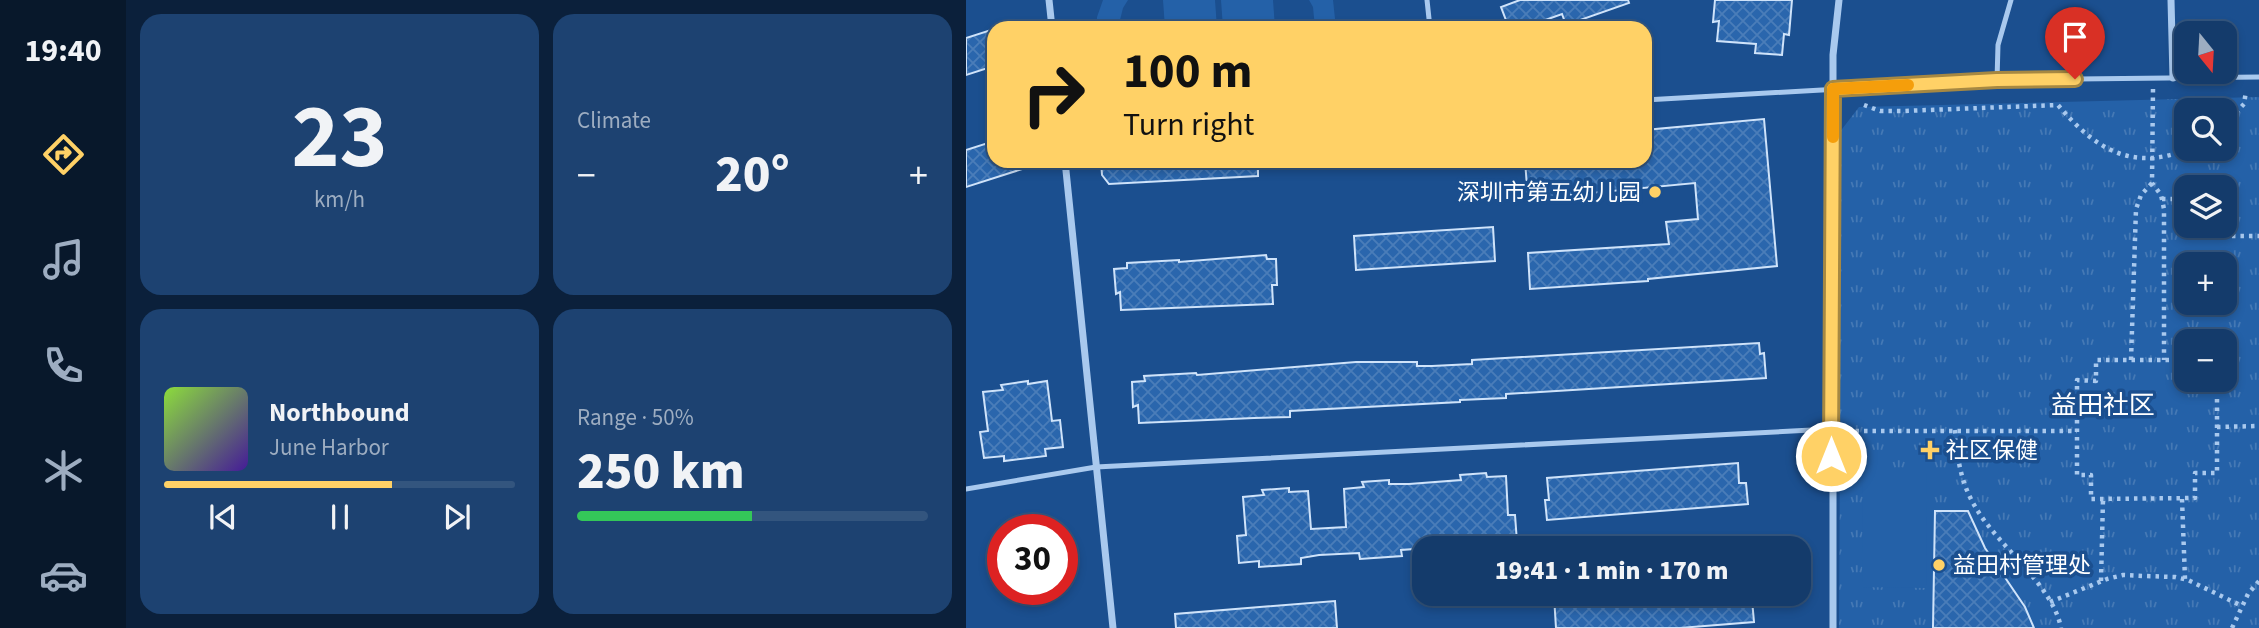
<!DOCTYPE html>
<meta charset="utf-8">
<style>
body{margin:0;font-family:"Source Sans 3","Noto Sans SC",sans-serif;background:#1d4271;color:#f1f3f6;height:100vh;display:flex;flex-direction:column;font-size:26px;white-space:nowrap}
*{box-sizing:border-box;margin:0}
p{font-size:23px;color:#9dadc1}
.icon{flex:none;width:38px;height:38px;fill:none;stroke:currentColor;stroke-width:2;stroke-linecap:round;stroke-linejoin:round}
.map{position:relative;flex:1;overflow:hidden}
.sheet{display:flex;flex-direction:column;gap:14px;padding:14px;background:#0b203b;width:840px}
.sheet>*{flex:none}
.hud{position:absolute;left:21px;top:21px;width:665px;height:147px;border-radius:21px;box-shadow:0 4px 10px #0003,0 0 0 2px #33557e;background:#ffd166;color:#111;overflow:hidden}
.needle{width:46px;rotate:162deg}
.fabs{position:absolute;left:1208px;top:21px;display:grid;gap:14px}
.fabs a{display:grid;place-items:center;width:63px;height:63px;border-radius:14px;background:#143b6b;box-shadow:0 4px 10px #0003,0 0 0 2px #33557e;font-size:35px}
.speed{position:absolute;left:21px;top:514px;display:flex;gap:14px;font-size:35px;font-weight:700;text-align:center}
.speed>*{display:grid;place-content:center;width:91px;height:91px;border-radius:50%;background:#143b6b;box-shadow:0 4px 10px #0003,0 0 0 2px #33557e;line-height:1}
.speed .limit{border:10px solid #d22;background:#fff;color:#111}
.pin{position:absolute;display:grid;place-items:center;width:60px;height:60px;color:#fff;margin:-72px -30px;border-radius:50% 50% 50% 0;rotate:-45deg;box-shadow:0 0 7px #0007}
.pin .icon{rotate:45deg}
.me{position:absolute;width:77px;margin:-38px;rotate:0deg;stroke-linejoin:round;filter:drop-shadow(0 0 5px #0008)}
.turn{display:flex;align-items:center;gap:24px;height:147px;padding:0 21px;font-size:32px}
.turn .icon{width:91px;height:91px;stroke-width:2.5}
.turn b{display:block;font-size:49px;line-height:60px}
.big{font-size:52px;font-weight:800;line-height:1.1}
.sheet .widget{flex:1;display:flex;flex-direction:column;justify-content:center;gap:10px;min-width:0;padding:0 24px;border-radius:21px;background:#1d4271}
.sheet .dial{align-items:center;gap:0}
.dial b{font-size:91px;line-height:1}
.song{display:flex;align-items:center;gap:21px}
.cover{width:84px;height:84px;border-radius:10px;background:linear-gradient(135deg,hsl(90 70% 55%),hsl(260 70% 35%))}
.played{height:7px;border-radius:4px;background:linear-gradient(90deg,#ffd166 65%,#33557e 65%)}
.keys{display:flex;justify-content:space-around;direction:ltr}
.heat{display:flex;justify-content:space-between;align-items:center;font-size:38px;direction:ltr}
.charge{height:10px;border-radius:5px;background:linear-gradient(90deg,#34c759 50%,#33557e 0)}
.sheet .tiles{flex:1;display:grid;gap:14px;grid-template-columns:repeat(2,1fr)}
.trip{position:absolute;left:446px;top:536px;width:399px;height:70px;border-radius:21px;background:#143b6b;box-shadow:0 4px 10px #0003,0 0 0 2px #33557e;font-weight:800;line-height:70px;text-align:center}
main{display:flex;flex:1;min-height:0}
.tab-bar{display:flex;flex-direction:column;width:126px;justify-content:space-around;align-items:center;background:#08182b;color:#9dadc1}
.tab-bar .icon{width:49px;height:49px}
.tab-bar .selected{color:#ffd166}
.tab-bar b{font-size:32px;color:#f1f3f6}
.map>svg:first-child{display:block}
.grass{fill:url(#grass-tufts);fill-rule:evenodd}
.pitch{fill:#2461a8}
.building{fill:url(#building-cross-hatch);stroke:#cfe3fa;stroke-width:2}
.lines{fill:none;stroke-linecap:round;stroke-linejoin:round}
.path{stroke:#a9c9ee;stroke-width:4.5;stroke-dasharray:3.5 5;stroke-linecap:butt}
.lane{stroke:#a9c9ee;stroke-width:5}
.street{stroke:#a9c9ee;stroke-width:7}
.route-casing{stroke:#a68842;stroke-width:18}
.route{stroke:#ffd166;stroke-width:12}
.slow{stroke:#f59e0b;stroke-width:12}
.poi-dot{fill:#ffd166;stroke:#1b4f8f;stroke-width:2.5}
.labels{text-anchor:middle;stroke-width:7;stroke-linejoin:round;paint-order:stroke}
.poi-label{font-size:23px;fill:#fff;stroke:#1b4f8f;text-anchor:start}
.quarter-label{font-size:26px;fill:#fff;stroke:#1b4f8f}
</style>
<main>
<nav class="tab-bar">
<b>19:40</b>
<svg class="icon selected" aria-label="directions" viewBox="0 0 24 24"><path d="M12 3l9 9-9 9-9-9zM9 14v-3h6M13 9l2 2-2 2"/></svg>
<svg class="icon" aria-label="music" viewBox="0 0 24 24"><path d="M9 18V5l10-2v13"/><circle cx="6" cy="18" r="3"/><circle cx="16" cy="16" r="3"/></svg>
<svg class="icon" aria-label="phone" viewBox="0 0 24 24"><path d="M5 4h4l2 5-3 2q2 4 5 5l2-3 5 2v4C11 20 4 13 5 4z"/></svg>
<svg class="icon" aria-label="climate" viewBox="0 0 24 24"><path d="M12 3v18M4 7l16 10M4 17L20 7"/></svg>
<svg class="icon" aria-label="car" viewBox="0 0 24 24"><path d="M5 17H2v-5l4-1 3-4h7l3 4 3 1v5h-3M9 17h6M6 11h13"/><circle cx="7" cy="17" r="2"/><circle cx="17" cy="17" r="2"/></svg>
</nav>
<section class="sheet">
<div class="tiles">
<div class="widget dial"><b>23</b><p>km/h</p></div>
<div class="widget"><p>Climate</p>
<div class="heat"><a>−</a><b class="big">20°</b><a>+</a></div>
</div>
<div class="widget">
<div class="song"><i class="cover"></i><div><b>Northbound</b><p>June Harbor</p></div></div>
<div class="played"></div>
<div class="keys"><svg class="icon" aria-label="previous" viewBox="0 0 24 24"><path d="M18 5L8 12l10 7zM5 5v14"/></svg><svg class="icon" aria-label="pause" viewBox="0 0 24 24"><path d="M8 5v14M16 5v14"/></svg><svg class="icon" aria-label="next" viewBox="0 0 24 24"><path d="M6 5l10 7-10 7zM19 5v14"/></svg></div>
</div>
<div class="widget"><p>Range · 50%</p><b class="big">250 km</b><div class="charge"></div></div>
</div>
</section>
<div class="map">
<svg width="1293" height="628" viewBox="0 0 1293 628">
<defs>
<pattern id="grass-tufts" width="24" height="20" patternUnits="userSpaceOnUse" patternTransform="scale(1.75)"><rect width="24" height="20" fill="#2461a8"/><path d="M3 7l-1-3M5 7V3M7 7l1-3M15 17l-1-3M17 17v-4M19 17l1-3" fill="none" stroke="#4579b5"/></pattern>
<pattern id="building-cross-hatch" width="8" height="8" patternUnits="userSpaceOnUse" patternTransform="scale(1.75)"><rect width="8" height="8" fill="#2a66ad"/><path d="M0 0l8 8M0 8l8-8" fill="none" stroke="#4a7db9"/></pattern>
</defs>
<rect width="100%" height="100%" fill="#1b4f8f"/>
<path class="grass" d="M1293,97V628H873L874,445L871,418L870,137L893,107ZM1220,110H1258V149H1220ZM1220,187H1258V226H1220ZM1220,264H1258V303H1220ZM1220,341H1258V380H1220Z"/>
<g class="pitch">
<path d="M137,0H162L157,8L152,28H131V17Z"/>
<path d="M197,0H249L251,28H199Z"/>
<path d="M255,0H307L309,28H257Z"/>
<path d="M343,0H367L370,28H349L347,7Z"/>
<path d="M897,469H961L960,588L896,587Z"/>
</g>
<g class="building">
<path d="M554,0H662L663,3L600,25L596,14L557,28H543L535,7Z"/>
<path d="M749,0H826L823,35L818,34L816,55L789,53L790,44L751,41L753,21L747,22Z"/>
<path d="M28,29V66L0,75V38Z"/>
<path d="M798,119L811,266L682,279V281L564,289L562,253L703,244L700,222L732,219L729,183L562,199L559,161H679V130Z"/>
<path d="M28,141V161H68L69,165L0,187V150Z"/>
<path d="M135,161H292V176L143,184L136,175Z"/>
<path d="M527,227L529,261L390,270L388,236Z"/>
<path d="M300,255L301,259H310L311,285H306L307,304L155,310L154,292L150,294L148,269L161,268V263L213,260V262Z"/>
<path d="M793,343L794,354L798,353L800,378L540,394V398L494,400V402L324,411V417L288,418L173,423L172,405L167,407L166,382L179,381L178,376L230,373L231,375L390,362H451V366H466L506,364V360Z"/>
<path d="M62,381V384L81,381L86,421L94,420L97,447L79,449L80,456L38,461V456L18,458L14,432L22,431L17,392L37,390L35,385Z"/>
<path d="M772,463L773,483H780L782,504L581,520L579,500H583L581,478Z"/>
<path d="M520,473L521,477L540,476L542,515H549L551,542L533,543V548L491,546L435,550L436,556L394,559L393,553L353,555L335,558V564L293,567V561L273,563L271,536L280,535L277,497L298,495L296,490L323,488V492L342,491L345,529L380,527L378,489L398,487L396,482L423,480V484H443L495,480L494,475Z"/>
<path d="M969,511H1002L1019,548L1059,607L1068,628H967Z"/>
<path d="M617,593H779V601L786,600L788,622L714,628H590L588,596Z"/>
<path d="M369,601L371,628H210L209,614Z"/>
</g>
<g class="lines">
<g class="path">
<path d="M1187,89L1186,183L1195,195L1198,209V360"/>
<path d="M898,105L914,111H937L1092,105C1129,149 1166,172 1222,149"/>
<path d="M1258,125L1278,104L1280,91"/>
<path d="M1196,199H1220"/>
<path d="M1243,226L1242,236H1293"/>
<path d="M1165,360L1170,209L1175,195L1186,183"/>
<path d="M1220,360H1130V381L1111,380V475H1125V499L1229,498V473H1251V384H1230V380"/>
<path d="M1251,427L1293,426"/>
<path d="M989,430C991,458 995,484 1010,508C1032,546 1087,585 1095,628"/>
<path d="M881,431H1111"/>
<path d="M1216,499L1219,579"/>
<path d="M1135,581L1137,499"/>
<path d="M1084,602L1141,579L1157,575L1178,576L1209,577L1222,580L1276,606"/>
<path d="M1266,628L1282,594L1293,581"/>
</g>
<g class="lane">
<path d="M461,0L464,28"/>
<path d="M1031,80L1032,45L1045,0"/>
<path d="M679,100L1031,80L1293,77"/>
<path d="M0,489L130,467L865,429"/>
</g>
<g class="street">
<path d="M83,0L86,28"/>
<path d="M1205,0L1207,78"/>
<path d="M99,161L147,628"/>
<path d="M867,628V55L873,0"/>
</g>
</g>
<g class="lines">
<g class="route-casing">
<path id="route" d="M865,456L867,89L1031,80L1109,79"/>
</g>
<use href="#route" class="route"/>
<path class="slow" d="M867,137V89L942,85"/>
</g>
<g class="poi-dot">
<circle cx="689" cy="192" r="7"/>
<path d="M960.5 439.5h7v7h7v7h-7v7h-7v-7h-7v-7h7z"/>
<circle cx="973" cy="565" r="7"/>
</g>
<g class="labels">
<g class="poi-label">
<text x="675" y="200" text-anchor="end">深圳市第五幼儿园</text>
<text x="980" y="458">社区保健</text>
<text x="987" y="573">益田村管理处</text>
</g>
<g class="quarter-label">
<text x="1137" y="414">益田社区</text>
</g>
</g>
</svg>
<div class="fabs">
<a><svg class="needle" viewBox="-14 -14 28 28"><path d="M0-13l5 13h-10z" fill="#e53935"/><path d="M0 13l5-13h-10z" fill="#9dadc1"/></svg></a>
<a><svg class="icon" aria-label="search" viewBox="0 0 24 24"><circle cx="10" cy="10" r="6"/><path d="M15 15l6 6"/></svg></a>
<a><svg class="icon" aria-label="layers" viewBox="0 0 24 24"><path d="M12 4l9 5-9 5-9-5zM3 14l9 5 9-5"/></svg></a>
<a>+</a>
<a>−</a>
</div>
<div class="speed"><div class="limit">30</div></div>
<div class="pin" style="left:1109px;top:79px;background:#d93025"><svg class="icon" aria-label="arrive" viewBox="0 0 24 24"><path d="M6 21V4h12l-3 4 3 4H6"/></svg></div>
<svg class="me" style="left:865px;top:456px" viewBox="-20 -20 40 40"><circle r="17" fill="#ffd166" stroke="#fff" stroke-width="3"/><path d="M0-11L8 9 0 5-8 9z" fill="#fff"/></svg>
<div class="trip">19:41 · 1 min · 170 m</div>
<div class="hud">
<div class="turn"><svg class="icon" aria-label="right" viewBox="0 0 24 24"><path d="M7 20v-9h11M14 6l5 5-5 5"/></svg><div><b>100 m</b>Turn right</div></div>
</div>
</div>
</main>
